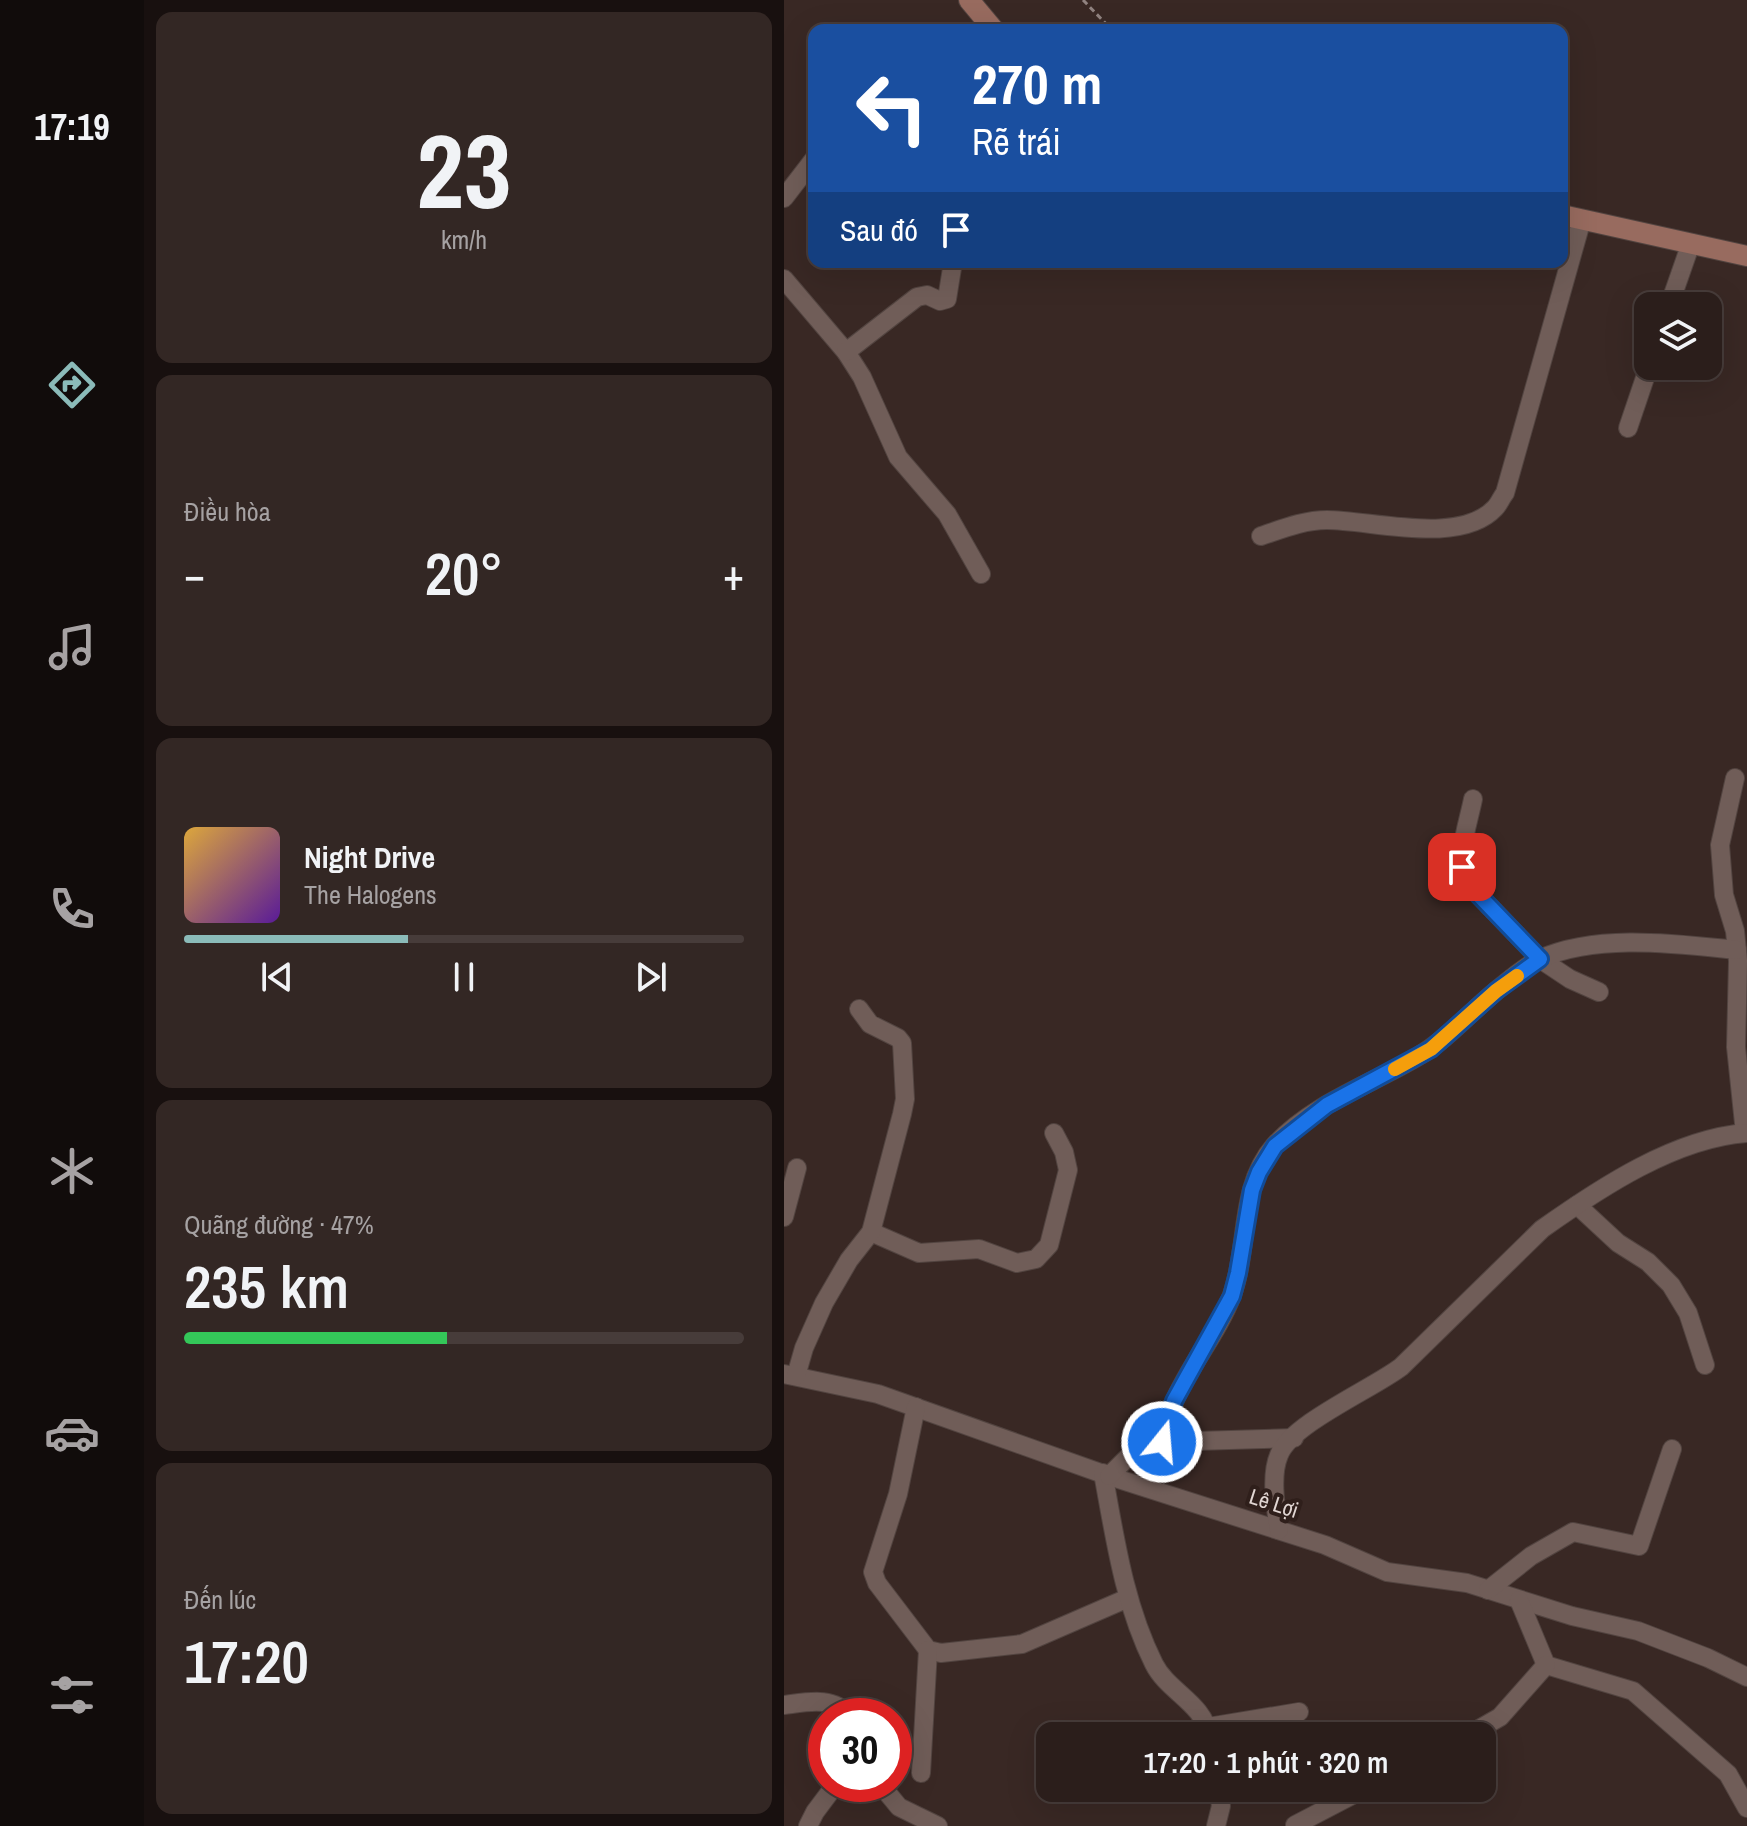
<!DOCTYPE html>
<html lang="vi">
<meta charset="utf-8">
<style>
body{margin:0;font-family:"Archivo Narrow",sans-serif;background:#332724;color:#f1f3f6;height:100vh;display:flex;flex-direction:column;font-size:30px;white-space:nowrap}
*{box-sizing:border-box;margin:0}
p{font-size:26px;color:#a6a2a3}
.icon{flex:none;width:44px;height:44px;fill:none;stroke:currentColor;stroke-width:2;stroke-linecap:round;stroke-linejoin:round}
.map{position:relative;flex:1;overflow:hidden}
.details{display:flex;flex-direction:column;gap:12px;padding:12px;background:#18100f;width:640px}
.details>*{flex:none}
.hud{position:absolute;left:24px;top:24px;width:760px;height:244px;border-radius:16px;box-shadow:0 8px 32px #0002,0 0 0 2px #473c3a;background:#1a4fa0;color:#fff;overflow:hidden}
.controls{position:absolute;left:850px;top:292px;display:grid;gap:16px}
.controls a{display:grid;place-items:center;width:88px;height:88px;border-radius:16px;background:#2b1e1b;box-shadow:0 8px 32px #0002,0 0 0 2px #473c3a;font-size:40px}
.speed{position:absolute;left:24px;top:1698px;display:flex;gap:16px;font-size:40px;font-weight:700;text-align:center}
.speed>*{display:grid;place-content:center;width:104px;height:104px;border-radius:50%;background:#2b1e1b;box-shadow:0 8px 32px #0002,0 0 0 2px #473c3a;line-height:1}
.speed .limit{border:12px solid #d22;background:#fff;color:#111}
.pin{position:absolute;display:grid;place-items:center;width:68px;height:68px;color:#fff;margin:-34px;border-radius:16px;box-shadow:0 4px 12px #0006}
.me{position:absolute;width:88px;margin:-44px;rotate:17deg;stroke-linejoin:round;filter:drop-shadow(0 0 6px #0008)}
.turn{display:flex;align-items:center;gap:28px;height:168px;padding:0 32px;font-size:36px}
.turn .icon{width:104px;height:104px;stroke-width:2.5}
.turn b{display:block;font-size:56px;line-height:68px}
.then{display:flex;align-items:center;height:76px;padding:0 32px;background:#0003;gap:16px;font-size:30px}
.big{font-size:60px;font-weight:600;line-height:1.1}
.details .widget{flex:1;display:flex;flex-direction:column;justify-content:center;gap:12px;min-width:0;padding:0 28px;border-radius:16px;background:#332724}
.details .dial{align-items:center;gap:0}
.dial b{font-size:104px;line-height:1}
.song{display:flex;align-items:center;gap:24px}
.cover{width:96px;height:96px;border-radius:12px;background:linear-gradient(135deg,hsl(40 70% 55%),hsl(270 70% 35%))}
.played{height:8px;border-radius:4px;background:linear-gradient(90deg,#8bbbb9 40%,#473c3a 40%)}
.keys{display:flex;justify-content:space-around;direction:ltr}
.heat{display:flex;justify-content:space-between;align-items:center;font-size:44px;direction:ltr}
.charge{height:12px;border-radius:6px;background:linear-gradient(90deg,#34c759 47%,#473c3a 0)}
.trip{position:absolute;left:252px;top:1722px;width:460px;height:80px;border-radius:16px;background:#2b1e1b;box-shadow:0 8px 32px #0002,0 0 0 2px #473c3a;font-weight:600;line-height:80px;text-align:center}
main{display:flex;flex:1;min-height:0}
.tabs{display:flex;flex-direction:column;width:144px;justify-content:space-around;align-items:center;background:#110c0b;color:#a6a2a3}
.tabs .icon{width:56px;height:56px}
.tabs .active{color:#8bbbb9}
.tabs b{font-size:36px;color:#f1f3f6}
.map>svg:first-child{display:block}
.lines{fill:none;stroke-linecap:round;stroke-linejoin:round}
.street-casing{stroke:#524440;stroke-width:20}
.secondary-casing{stroke:#524440;stroke-width:22}
.path{stroke:#918380;stroke-width:3;stroke-dasharray:6 4;stroke-linecap:butt}
.street{stroke:#705d58;stroke-width:18}
.secondary{stroke:#986b5f;stroke-width:20}
.route-casing{stroke:#114b97;stroke-width:20}
.route{stroke:#1a73e8;stroke-width:14}
.slow{stroke:#f59e0b;stroke-width:14}
.labels{text-anchor:middle;stroke-width:8;stroke-linejoin:round;paint-order:stroke}
.street-label{font-size:22px;fill:#e1d6d3;stroke:#2f1f1b}
</style>
<main>
<nav class="tabs">
<b>17:19</b>
<svg class="icon active" aria-label="directions" viewBox="0 0 24 24"><path d="M12 3l9 9-9 9-9-9zM9 14v-3h6M13 9l2 2-2 2"/></svg>
<svg class="icon" aria-label="music" viewBox="0 0 24 24"><path d="M9 18V5l10-2v13"/><circle cx="6" cy="18" r="3"/><circle cx="16" cy="16" r="3"/></svg>
<svg class="icon" aria-label="phone" viewBox="0 0 24 24"><path d="M5 4h4l2 5-3 2q2 4 5 5l2-3 5 2v4C11 20 4 13 5 4z"/></svg>
<svg class="icon" aria-label="climate" viewBox="0 0 24 24"><path d="M12 3v18M4 7l16 10M4 17L20 7"/></svg>
<svg class="icon" aria-label="car" viewBox="0 0 24 24"><path d="M5 17H2v-5l4-1 3-4h7l3 4 3 1v5h-3M9 17h6M6 11h13"/><circle cx="7" cy="17" r="2"/><circle cx="17" cy="17" r="2"/></svg>
<svg class="icon" aria-label="filters" viewBox="0 0 24 24"><path d="M4 7h16M4 17h16"/><circle cx="9" cy="7" r="2"/><circle cx="15" cy="17" r="2"/></svg>
</nav>
<section class="details">
<div class="widget dial"><b>23</b><p>km/h</p></div>
<div class="widget"><p>Điều hòa</p>
<div class="heat"><a>−</a><b class="big">20°</b><a>+</a></div>
</div>
<div class="widget">
<div class="song"><i class="cover"></i><div><b>Night Drive</b><p>The Halogens</p></div></div>
<div class="played"></div>
<div class="keys"><svg class="icon" aria-label="previous" viewBox="0 0 24 24"><path d="M18 5L8 12l10 7zM5 5v14"/></svg><svg class="icon" aria-label="pause" viewBox="0 0 24 24"><path d="M8 5v14M16 5v14"/></svg><svg class="icon" aria-label="next" viewBox="0 0 24 24"><path d="M6 5l10 7-10 7zM19 5v14"/></svg></div>
</div>
<div class="widget"><p>Quãng đường · 47%</p><b class="big">235 km</b><div class="charge"></div></div>
<div class="widget"><p>Đến lúc</p><b class="big">17:20</b></div>
</section>
<div class="map">
<svg width="963" height="1826" viewBox="0 0 963 1826">
<rect width="100%" height="100%" fill="#392824"/>
<g class="lines">
<g class="street-casing">
<g id="street">
<path d="M0,198L30,159"/>
<path d="M0,279L62,352L78,377L114,457L163,514L197,574"/>
<path d="M885,306L907,243"/>
<path d="M62,352L133,297L143,295L156,301L163,299L169,262"/>
<path d="M844,428L865,366"/>
<path d="M477,536C498,529 520,520 543,520C587,520 676,546 711,508C715,504 717,498 721,493L798,219"/>
<path d="M951,778L936,845L940,895L951,931L954,961L952,1047L961,1133"/>
<path d="M689,799C684,825 670,860 684,884L756,959L786,979L815,992"/>
<path d="M793,1205L834,1243L864,1262L887,1285L904,1313L921,1365"/>
<path d="M0,1217L13,1168"/>
<path d="M87,1232L135,1253L195,1249L233,1263L252,1259L265,1245L284,1170L280,1152L270,1133"/>
<path d="M0,1374L94,1394L325,1476L541,1545L603,1572L683,1583L788,1616L854,1631L924,1658L963,1677"/>
<path d="M12,1376L20,1348L40,1303L65,1260L87,1232L118,1114L121,1099L118,1043L114,1038L86,1024L75,1009"/>
<path d="M132,1407L114,1494L89,1572L93,1583L144,1650L157,1653L238,1644L344,1598"/>
<path d="M378,1442C382,1429 385,1415 390,1402C406,1364 434,1333 448,1295C465,1248 455,1186 490,1146C528,1104 586,1085 633,1057C664,1039 685,1013 712,991C725,980 741,966 756,959C813,933 893,944 953,950"/>
<path d="M319,1473C331,1538 340,1604 370,1664C384,1692 420,1703 425,1736"/>
<path d="M325,1476L343,1458L378,1442L510,1438"/>
<path d="M495,1530C492,1509 486,1476 495,1455C507,1424 588,1389 617,1367L758,1229C816,1188 891,1138 963,1133"/>
<path d="M704,1590L747,1556L789,1532L855,1546L888,1449"/>
<path d="M735,1600L762,1665L849,1691L944,1774L963,1808"/>
<path d="M0,1705C24,1702 49,1696 66,1716"/>
<path d="M424,1727L515,1712"/>
<path d="M683,1736L716,1717L762,1665"/>
<path d="M137,1773L144,1650"/>
<path d="M96,1784L115,1807L154,1826"/>
<path d="M511,1825L582,1788"/>
<path d="M24,1826L31,1812L52,1784"/>
<path d="M432,1826L437,1806L434,1788"/>
</g>
</g>
<g class="secondary-casing">
<g id="secondary">
<path d="M185,0L210,30"/>
<path d="M778,215L963,256"/>
</g>
</g>
<path class="path" d="M299,0L328,30"/>
<use href="#street" class="street"/>
<use href="#secondary" class="secondary"/>
</g>
<g class="lines">
<g class="route-casing">
<path id="route" d="M378,1442L390,1401L448,1296L454,1273L468,1190L475,1172L491,1146L543,1105L647,1049L712,991L756,959L684,884L678,867"/>
</g>
<use href="#route" class="route"/>
<path class="slow" d="M611,1069L647,1049L712,991L733,976"/>
</g>
<g class="labels">
<g class="street-label">
<text transform="translate(490 1503) rotate(18)" y="8">Lê Lợi</text>
</g>
</g>
</svg>
<div class="controls">
<a><svg class="icon" aria-label="layers" viewBox="0 0 24 24"><path d="M12 4l9 5-9 5-9-5zM3 14l9 5 9-5"/></svg></a>
</div>
<div class="speed"><div class="limit">30</div></div>
<div class="pin" style="left:678px;top:867px;background:#d93025"><svg class="icon" aria-label="arrive" viewBox="0 0 24 24"><path d="M6 21V4h12l-3 4 3 4H6"/></svg></div>
<svg class="me" style="left:378px;top:1442px" viewBox="-20 -20 40 40"><circle r="17" fill="#1a73e8" stroke="#fff" stroke-width="3"/><path d="M0-11L8 9 0 5-8 9z" fill="#fff"/></svg>
<div class="trip">17:20 · 1 phút · 320 m</div>
<div class="hud">
<div class="turn"><svg class="icon" aria-label="left" viewBox="0 0 24 24"><path d="M17 20v-9H6M10 6l-5 5 5 5"/></svg><div><b>270 m</b>Rẽ trái</div></div>
<div class="then">Sau đó<svg class="icon" aria-label="arrive" viewBox="0 0 24 24"><path d="M6 21V4h12l-3 4 3 4H6"/></svg></div>
</div>
</div>
</main>
